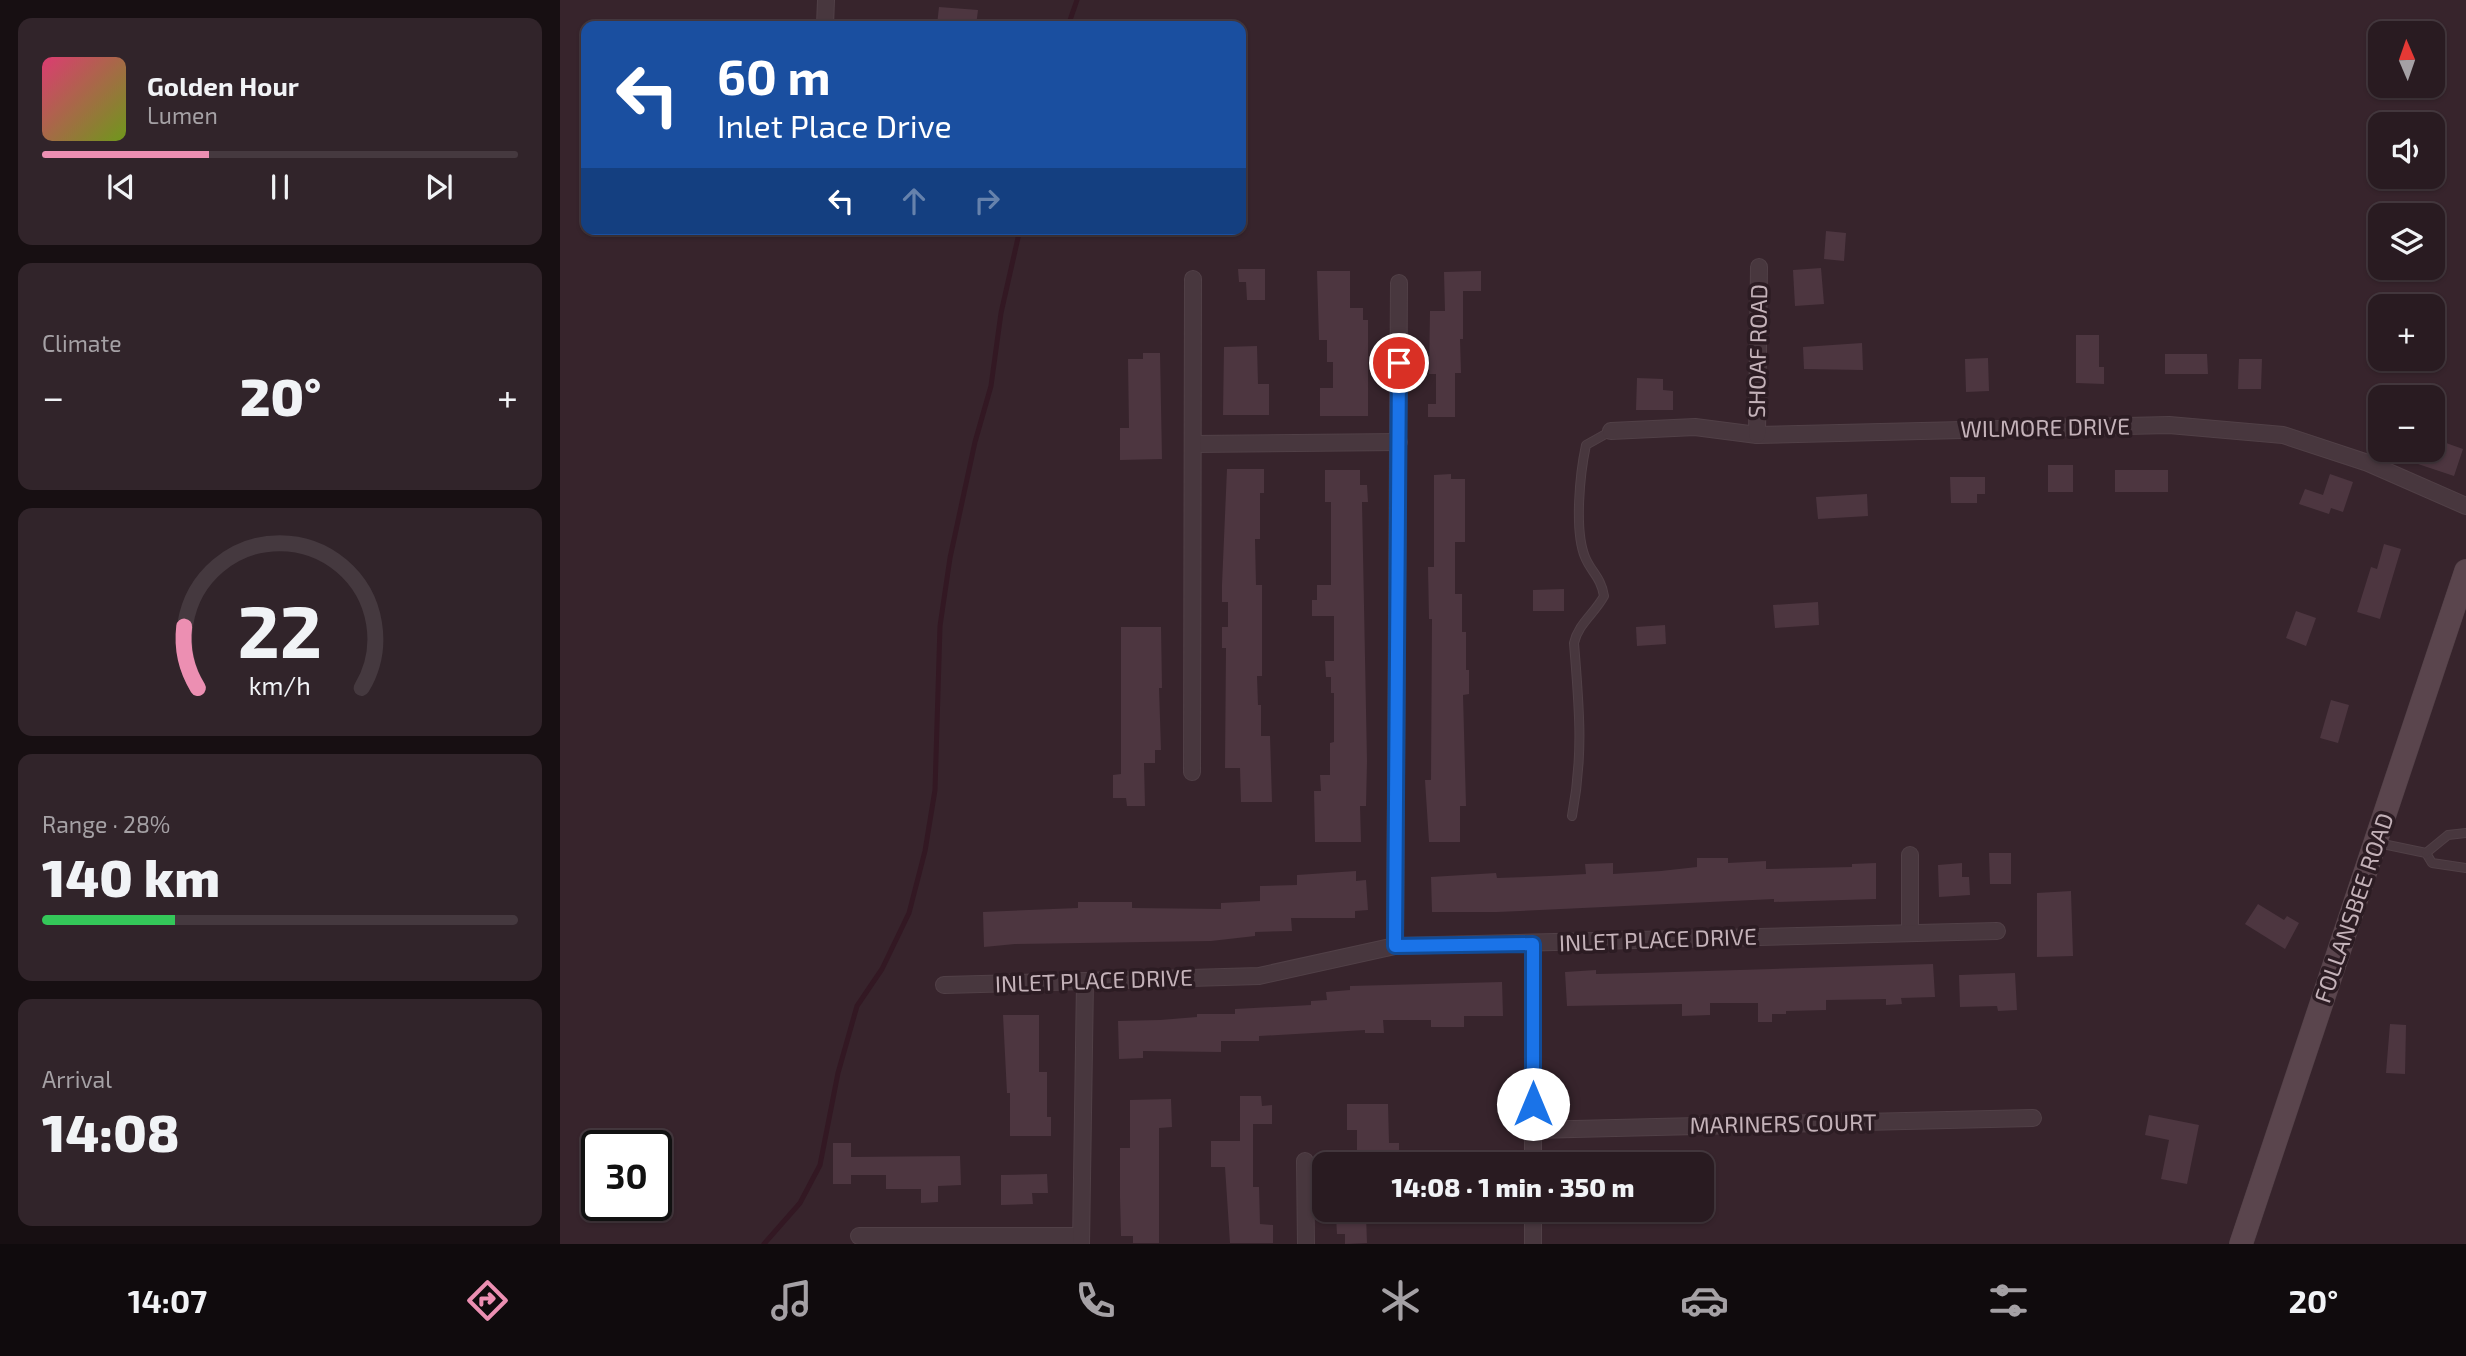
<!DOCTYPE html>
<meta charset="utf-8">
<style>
body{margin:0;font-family:"Exo 2",sans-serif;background:#31242a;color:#f1f3f6;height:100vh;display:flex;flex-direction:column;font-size:26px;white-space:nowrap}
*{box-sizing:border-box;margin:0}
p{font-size:23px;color:#a5a1a5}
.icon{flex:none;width:38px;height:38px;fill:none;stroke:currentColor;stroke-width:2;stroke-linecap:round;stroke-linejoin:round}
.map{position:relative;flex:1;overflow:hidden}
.panel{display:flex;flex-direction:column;gap:18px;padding:18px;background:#170f12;width:560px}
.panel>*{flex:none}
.top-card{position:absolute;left:21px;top:21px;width:665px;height:214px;border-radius:14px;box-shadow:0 2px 5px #0004,0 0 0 2px #45393f;background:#1a4fa0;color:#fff;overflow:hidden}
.needle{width:46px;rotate:358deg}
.fabs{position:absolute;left:1808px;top:21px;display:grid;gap:14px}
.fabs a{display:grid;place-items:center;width:77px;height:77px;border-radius:14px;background:#291b21;box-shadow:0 2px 5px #0004,0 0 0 2px #45393f;font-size:35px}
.speed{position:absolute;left:21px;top:1130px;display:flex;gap:14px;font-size:35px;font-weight:700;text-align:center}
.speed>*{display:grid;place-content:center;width:91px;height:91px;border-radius:50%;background:#291b21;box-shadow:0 2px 5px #0004,0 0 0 2px #45393f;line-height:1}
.speed .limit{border:4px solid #111;border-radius:10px;background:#fff;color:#111}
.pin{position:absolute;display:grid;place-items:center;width:60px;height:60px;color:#fff;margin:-30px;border:4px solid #fff;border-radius:50%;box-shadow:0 2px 7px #0007}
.me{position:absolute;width:77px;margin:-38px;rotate:0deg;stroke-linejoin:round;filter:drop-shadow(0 0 5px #0008)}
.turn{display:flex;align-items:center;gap:24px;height:147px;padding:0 21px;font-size:32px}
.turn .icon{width:91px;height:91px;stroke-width:2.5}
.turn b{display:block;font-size:49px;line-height:60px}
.lanes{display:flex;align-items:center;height:66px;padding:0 21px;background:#0003;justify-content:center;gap:35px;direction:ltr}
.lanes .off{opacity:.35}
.big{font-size:52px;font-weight:800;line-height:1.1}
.panel .card{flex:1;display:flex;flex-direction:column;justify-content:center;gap:10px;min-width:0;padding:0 24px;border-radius:14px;background:#31242a}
.panel .dial{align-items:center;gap:0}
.dial svg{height:182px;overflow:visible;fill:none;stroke:#45393f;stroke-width:7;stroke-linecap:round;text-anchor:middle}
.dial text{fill:#f1f3f6;stroke:none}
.song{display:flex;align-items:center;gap:21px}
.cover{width:84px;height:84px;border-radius:10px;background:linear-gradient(135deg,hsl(340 70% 55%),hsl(80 70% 35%))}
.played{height:7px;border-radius:4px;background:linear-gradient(90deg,#ec8fb2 35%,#45393f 35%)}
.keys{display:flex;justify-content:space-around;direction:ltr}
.heat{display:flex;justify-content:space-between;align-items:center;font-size:38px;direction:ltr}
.charge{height:10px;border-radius:5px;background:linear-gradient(90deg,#34c759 28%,#45393f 0)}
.trip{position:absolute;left:752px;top:1152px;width:402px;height:70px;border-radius:14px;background:#291b21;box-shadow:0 2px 5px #0004,0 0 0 2px #45393f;font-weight:800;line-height:70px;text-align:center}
.dock{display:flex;height:112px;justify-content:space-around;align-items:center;background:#100b0d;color:#a5a1a5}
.dock .icon{width:49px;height:49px}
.dock .current{color:#ec8fb2}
.dock b{font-size:32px;color:#f1f3f6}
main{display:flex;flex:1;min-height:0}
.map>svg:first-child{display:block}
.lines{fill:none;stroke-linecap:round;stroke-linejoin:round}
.stream{stroke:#331823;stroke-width:5}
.building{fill:#4d3640}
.lane-casing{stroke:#514047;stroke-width:10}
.street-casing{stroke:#514047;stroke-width:18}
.secondary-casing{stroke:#514047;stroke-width:24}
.lane{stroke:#48373e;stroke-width:8}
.street{stroke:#48373e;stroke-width:16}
.secondary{stroke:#5a454d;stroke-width:23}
.route-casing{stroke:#114b97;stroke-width:18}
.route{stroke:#1a73e8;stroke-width:12}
.labels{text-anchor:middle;stroke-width:7;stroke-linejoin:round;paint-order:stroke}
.street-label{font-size:23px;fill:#c4b2b9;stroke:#2c1c23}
</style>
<main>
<section class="panel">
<div class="card">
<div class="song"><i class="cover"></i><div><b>Golden Hour</b><p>Lumen</p></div></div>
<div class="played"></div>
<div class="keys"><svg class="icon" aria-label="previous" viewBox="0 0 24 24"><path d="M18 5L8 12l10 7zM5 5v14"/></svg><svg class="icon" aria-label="pause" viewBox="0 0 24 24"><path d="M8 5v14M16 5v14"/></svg><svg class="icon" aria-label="next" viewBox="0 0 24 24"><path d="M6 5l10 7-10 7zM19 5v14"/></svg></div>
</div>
<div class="card"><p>Climate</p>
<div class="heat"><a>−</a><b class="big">20°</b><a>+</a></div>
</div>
<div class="card dial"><svg viewBox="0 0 100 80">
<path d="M14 69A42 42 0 1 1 86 69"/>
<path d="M14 69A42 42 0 0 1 8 42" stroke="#ec8fb2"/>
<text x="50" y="56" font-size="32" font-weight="700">22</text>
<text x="50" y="72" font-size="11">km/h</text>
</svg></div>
<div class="card"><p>Range · 28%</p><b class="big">140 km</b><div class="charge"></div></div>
<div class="card"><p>Arrival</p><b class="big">14:08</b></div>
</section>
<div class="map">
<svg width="1906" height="1244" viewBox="0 0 1906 1244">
<rect width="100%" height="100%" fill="#37242c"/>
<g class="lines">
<g class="stream">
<path d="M508,26L517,0"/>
<path d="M204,1244L240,1203L260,1165L278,1073L297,1006L322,969L349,913L365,851L375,790L380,626L390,558L415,442L431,386L441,313L460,229"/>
</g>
</g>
<g class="building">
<path d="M379,7L418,10L416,26L377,25Z"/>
<path d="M1266,231L1286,233L1284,261L1264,259Z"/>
<path d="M1261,268L1264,304L1235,306L1233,270Z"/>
<path d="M678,269H705V300H687L686,282H679Z"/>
<path d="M757,271H790V308H803V320H808V416H760V388H773V362H767V340H759Z"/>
<path d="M921,271V291H903V339H900L901,373H895V417H868V404H876V374H869L870,311H885L884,272Z"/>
<path d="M1516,335H1539V367H1544V384L1516,383Z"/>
<path d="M1302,343L1303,370L1244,369L1243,347Z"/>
<path d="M697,346L698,384H709V415H663L664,347Z"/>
<path d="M583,353H600L602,459L560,460V428H569L568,359H583Z"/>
<path d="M1605,354H1647L1648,374H1605Z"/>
<path d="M1428,358L1429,391L1406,392L1405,359Z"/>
<path d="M1679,359H1702L1701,389H1678Z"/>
<path d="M1077,378L1103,379V390L1113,391V410H1076Z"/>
<path d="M1872,438L1903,449L1894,476L1858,464L1863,450H1872Z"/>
<rect x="1488" y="465" width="25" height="27"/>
<path d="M667,469H704V493H700V539H695L696,585H702V676H697L698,705H701V736H710L712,802H681L680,768H665L666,648H662V627H668V602H662V585Z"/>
<path d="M765,470H800V485H807L808,502H802L807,761L806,806H800L801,842H755L754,791H761L760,775H770V743L774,742V693H771V677H766L765,661H774V616H752V600H757V585H771V502H765Z"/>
<rect x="1555" y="470" width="53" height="22"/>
<path d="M891,474V479H905V542H895V594H902V632H906V670H909V694L903,695L906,806H900V842H869L865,780H871L872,619H869L868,567H874V475Z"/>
<path d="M1770,474L1793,482L1783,512L1771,508L1769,514L1739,504L1745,489L1763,495Z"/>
<path d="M1390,477H1425V494H1417V503H1391Z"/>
<path d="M1307,494L1308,516L1258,519L1256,497Z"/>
<path d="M1824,544L1841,549L1820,619L1797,612L1811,567L1817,569Z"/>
<path d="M1004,589V611H973V590Z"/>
<path d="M1258,602L1259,625L1215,628L1213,605Z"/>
<path d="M1736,611L1756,618L1746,646L1726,638Z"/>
<path d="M1105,625L1106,644L1077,646L1076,627Z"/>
<path d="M561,627H601L602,688H599L601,750H595V763H584L585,806H567L566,798H553V775L561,774Z"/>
<path d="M1771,700L1789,705L1778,743L1760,738Z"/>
<path d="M1429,853H1451V884H1430Z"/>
<path d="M1137,858H1168V863L1206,861V869L1292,867V864L1316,863V899L1214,902V899L937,912H872L871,877L936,873L937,878L989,876L1026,874L1025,864L1053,863V874L1101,871L1137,867Z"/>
<path d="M1402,863V877H1409L1410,895L1379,897L1378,865Z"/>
<path d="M796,871V881L806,880L808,910L795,911V918H731L732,931L695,932V936L651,941L455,944L424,947L423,912L518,908V902H572V908L661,909V903L700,901V886L737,885V875Z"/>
<path d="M1511,891L1513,956L1477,957V893Z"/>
<path d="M1698,904L1724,920L1727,916L1739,923L1725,949L1685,924Z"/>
<path d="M1373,964L1375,997L1341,998L1342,1004L1326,1005V999L1266,1000V1010L1226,1011V1014H1212V1022H1198V1003H1150V1015L1122,1016V1004L1007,1006L1005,972L1036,970V974L1081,973Z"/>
<path d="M1455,973L1457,1010L1438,1011L1437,1006L1400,1007L1399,975Z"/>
<path d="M942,982L943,1016H904V1027H871V1020H823L824,1033H805V1030L699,1036V1041H661V1052L583,1051V1058L559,1059L558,1021L600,1020L637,1017V1014H675V1009L751,1005V1001L767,1000L766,992L790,990V986Z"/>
<path d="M443,1015H479V1072H487V1117H491V1136H450V1093H447Z"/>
<path d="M1830,1024L1846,1025L1845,1074L1826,1073Z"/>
<path d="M680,1096H701L702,1106L712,1105V1124H693V1187H699L700,1224L713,1225V1243H670L665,1167H651V1141H680Z"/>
<path d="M611,1099L612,1127L599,1128V1243H573V1236H561L560,1198V1148H570V1100Z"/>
<path d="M787,1104H828L829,1143H839V1164H797V1130H787Z"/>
<path d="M1589,1115L1639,1125L1627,1184L1601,1179L1609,1140L1585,1135Z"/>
<path d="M273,1143H291V1157L400,1156L401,1185L378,1186V1202L361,1203V1189H326V1175H291V1184H273Z"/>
<path d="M487,1174L488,1193H472L473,1204L441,1205V1175Z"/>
<path d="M806,1215L807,1243L785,1244V1234H777L776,1216Z"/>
</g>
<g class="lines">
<g class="lane-casing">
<g id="lane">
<path d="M1012,816C1024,752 1019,707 1014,643C1018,624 1035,613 1044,596C1041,577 1031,572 1025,557C1014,530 1020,473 1026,445L1051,431"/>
<path d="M1818,843L1866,853L1872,863L1906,868"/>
<path d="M1866,853L1888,835L1906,833"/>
</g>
</g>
<g class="street-casing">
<g id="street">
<path d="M265,26L266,0"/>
<path d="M1051,431L1135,427L1197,435L1609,425L1723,435L1808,463L1906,506"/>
<path d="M1197,435L1199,267"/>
<path d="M633,444L839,442"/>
<path d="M632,772L633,279"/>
<path d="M1350,855V933"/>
<path d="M835,946L839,283"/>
<path d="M384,985L699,976L835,946L1437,931"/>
<path d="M973,1130L1473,1118"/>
<path d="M745,1161L746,1244"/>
<path d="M973,1164V944"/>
<path d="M973,1209V1244"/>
<path d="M299,1236H521"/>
<path d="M521,1244L525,982"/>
</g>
</g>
<g class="secondary-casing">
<path id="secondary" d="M1681,1244L1906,571"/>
</g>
<use href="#lane" class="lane"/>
<use href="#street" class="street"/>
<use href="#secondary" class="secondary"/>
</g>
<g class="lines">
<g class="route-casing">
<path id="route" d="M839,363L835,946L973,944V1104"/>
</g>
<use href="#route" class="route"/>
</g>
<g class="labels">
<g class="street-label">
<text transform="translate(1198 351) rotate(-89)" y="8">SHOAF ROAD</text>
<text transform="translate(1485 428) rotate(-1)" y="8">WILMORE DRIVE</text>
<text transform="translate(1794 908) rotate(-71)" y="8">FOLLANSBEE ROAD</text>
<text transform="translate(1098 940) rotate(-2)" y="8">INLET PLACE DRIVE</text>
<text transform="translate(534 981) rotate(-2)" y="8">INLET PLACE DRIVE</text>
<text transform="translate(1223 1124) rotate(-1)" y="8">MARINERS COURT</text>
</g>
</g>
</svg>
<div class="fabs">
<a><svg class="needle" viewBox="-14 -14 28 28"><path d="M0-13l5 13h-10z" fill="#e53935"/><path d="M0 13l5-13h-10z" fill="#a5a1a5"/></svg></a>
<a><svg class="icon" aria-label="sound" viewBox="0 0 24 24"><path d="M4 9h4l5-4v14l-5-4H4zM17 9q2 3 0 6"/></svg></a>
<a><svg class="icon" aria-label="layers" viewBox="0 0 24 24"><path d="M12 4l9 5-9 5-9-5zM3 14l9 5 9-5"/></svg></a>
<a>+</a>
<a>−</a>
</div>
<div class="speed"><div class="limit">30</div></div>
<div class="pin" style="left:839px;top:363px;background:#d93025"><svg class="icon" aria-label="arrive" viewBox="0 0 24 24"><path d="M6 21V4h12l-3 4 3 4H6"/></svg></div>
<svg class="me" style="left:973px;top:1104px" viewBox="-20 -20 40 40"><circle r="19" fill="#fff"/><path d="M0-13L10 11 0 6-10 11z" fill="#1a73e8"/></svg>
<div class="trip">14:08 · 1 min · 350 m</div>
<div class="top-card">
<div class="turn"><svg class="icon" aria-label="left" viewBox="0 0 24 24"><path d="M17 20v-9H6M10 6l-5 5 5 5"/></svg><div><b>60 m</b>Inlet Place Drive</div></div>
<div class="lanes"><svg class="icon" aria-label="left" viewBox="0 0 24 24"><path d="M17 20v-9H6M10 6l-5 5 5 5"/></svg><svg class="icon off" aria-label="ahead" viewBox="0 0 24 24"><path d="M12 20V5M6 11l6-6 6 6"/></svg><svg class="icon off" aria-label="right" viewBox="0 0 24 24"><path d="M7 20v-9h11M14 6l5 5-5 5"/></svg></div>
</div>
</div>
</main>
<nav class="dock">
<b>14:07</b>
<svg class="icon current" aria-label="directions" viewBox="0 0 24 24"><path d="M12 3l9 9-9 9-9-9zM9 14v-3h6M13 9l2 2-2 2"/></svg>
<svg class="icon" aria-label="music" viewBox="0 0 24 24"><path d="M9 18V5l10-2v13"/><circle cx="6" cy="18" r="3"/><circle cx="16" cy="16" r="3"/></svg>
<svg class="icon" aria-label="phone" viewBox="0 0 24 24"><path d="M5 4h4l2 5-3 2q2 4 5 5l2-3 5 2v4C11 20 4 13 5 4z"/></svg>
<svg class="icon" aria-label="climate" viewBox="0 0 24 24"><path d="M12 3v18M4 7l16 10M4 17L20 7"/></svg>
<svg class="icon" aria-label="car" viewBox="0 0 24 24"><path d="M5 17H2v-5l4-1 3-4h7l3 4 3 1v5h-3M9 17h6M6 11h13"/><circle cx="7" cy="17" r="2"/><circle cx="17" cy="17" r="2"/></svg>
<svg class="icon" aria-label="filters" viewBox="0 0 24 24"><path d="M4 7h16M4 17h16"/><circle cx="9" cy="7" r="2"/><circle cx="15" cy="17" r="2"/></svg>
<b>20°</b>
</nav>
